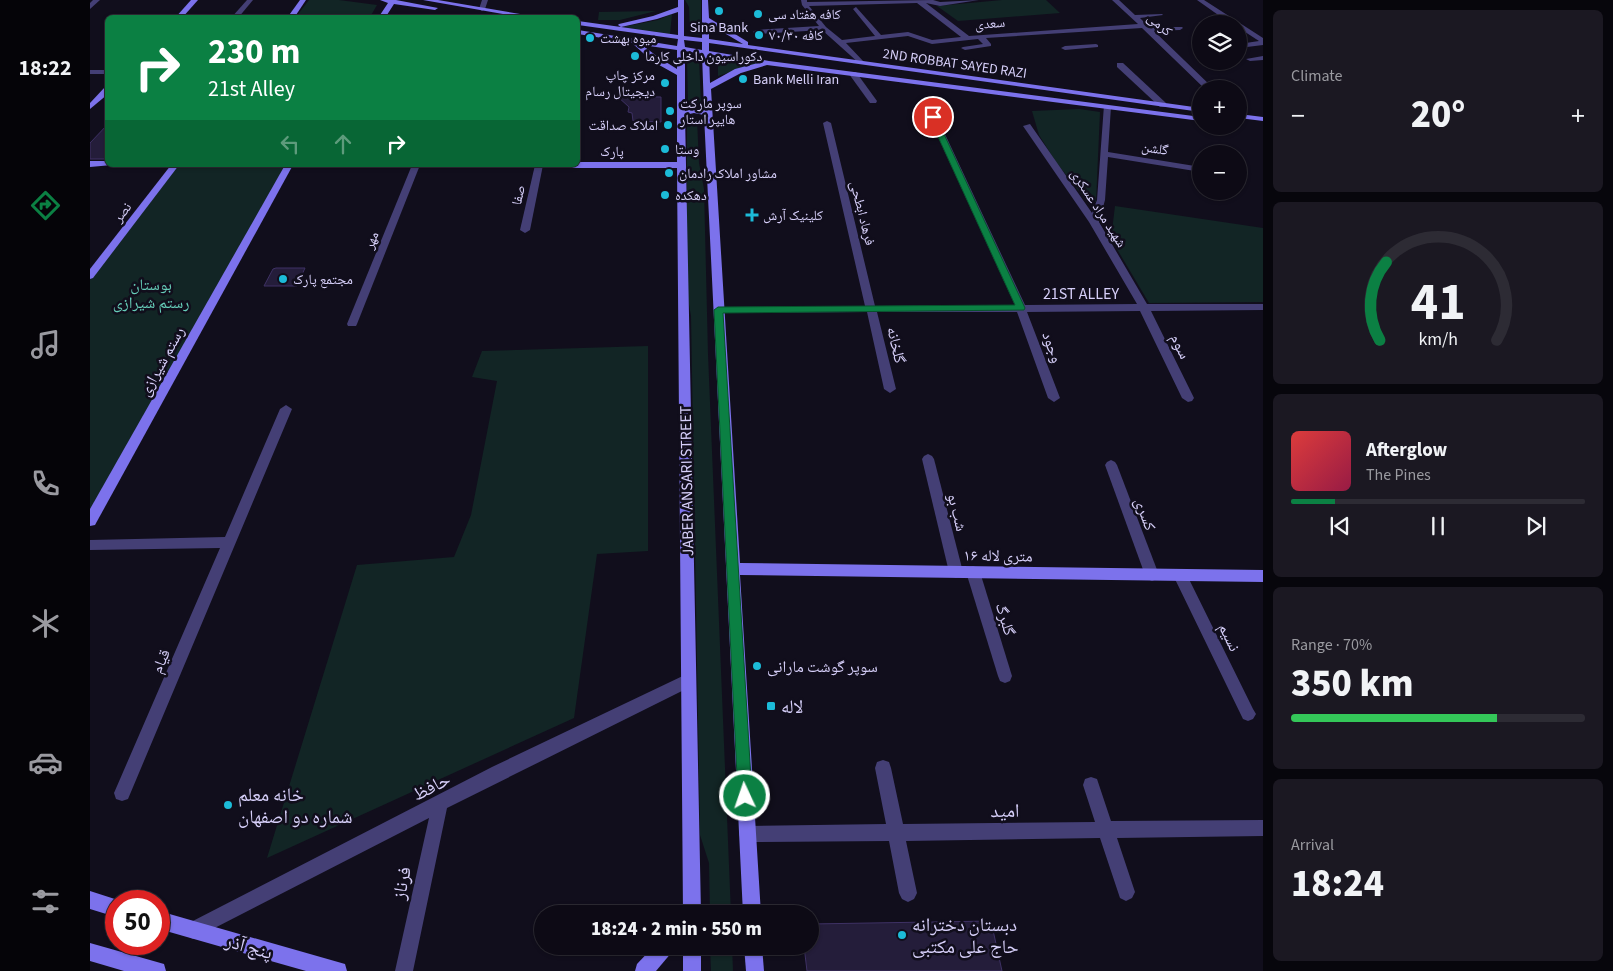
<!DOCTYPE html>
<meta charset="utf-8">
<style>
body{margin:0;font-family:"Source Sans 3","Noto Naskh Arabic",sans-serif;background:#1b1822;color:#f1f3f6;height:100vh;display:flex;flex-direction:column;font-size:19px;white-space:nowrap}
*{box-sizing:border-box;margin:0}
p{font-size:16px;color:#9a9aa0}
.icon{flex:none;width:28px;height:28px;fill:none;stroke:currentColor;stroke-width:2;stroke-linecap:round;stroke-linejoin:round}
.map{position:relative;flex:1;overflow:hidden}
.panel{display:flex;flex-direction:column;gap:10px;padding:10px;background:#07060c;width:350px}
.panel>*{flex:none}
.banner{position:absolute;left:15px;top:15px;width:475px;height:152px;border-radius:8px;box-shadow:0 1px 4px #0004,0 0 0 1px #2d2b34;background:#0b8043;color:#fff;overflow:hidden}
.controls{position:absolute;left:1102px;top:15px;display:grid;gap:10px}
.controls a{display:grid;place-items:center;width:55px;height:55px;border-radius:50%;background:#0d0a15;box-shadow:0 1px 4px #0004,0 0 0 1px #2d2b34;font-size:25px}
.speed{position:absolute;left:15px;top:890px;display:flex;gap:10px;font-size:25px;font-weight:700;text-align:center}
.speed>*{display:grid;place-content:center;width:65px;height:65px;border-radius:50%;background:#0d0a15;box-shadow:0 1px 4px #0004,0 0 0 1px #2d2b34;line-height:1}
.speed .limit{border:8px solid #d22;background:#fff;color:#111}
.pin{position:absolute;display:grid;place-items:center;width:42px;height:42px;color:#fff;margin:-21px;border:2px solid #fff;border-radius:50%;box-shadow:0 1px 5px #0007}
.me{position:absolute;width:55px;margin:-28px;rotate:357deg;stroke-linejoin:round;filter:drop-shadow(0 0 4px #0008)}
.turn{display:flex;align-items:center;gap:18px;height:105px;padding:0 20px;font-size:22px}
.turn .icon{width:65px;height:65px;stroke-width:2.5}
.turn b{display:block;font-size:35px;line-height:42px}
.lanes{display:flex;align-items:center;height:48px;padding:0 20px;background:#0003;justify-content:center;gap:25px;direction:ltr}
.lanes .off{opacity:.35}
.big{font-size:38px;font-weight:800;line-height:1.1}
.panel .tile{flex:1;display:flex;flex-direction:column;justify-content:center;gap:8px;min-width:0;padding:0 18px;border-radius:8px;background:#1b1822}
.panel .dial{align-items:center;gap:0}
.dial svg{height:130px;overflow:visible;fill:none;stroke:#2d2b34;stroke-width:7;stroke-linecap:round;text-anchor:middle}
.dial text{fill:#f1f3f6;stroke:none}
.song{display:flex;align-items:center;gap:15px}
.cover{width:60px;height:60px;border-radius:8px;background:linear-gradient(135deg,hsl(0 70% 55%),hsl(340 70% 35%))}
.played{height:5px;border-radius:2px;background:linear-gradient(90deg,#0b8043 15%,#2d2b34 15%)}
.keys{display:flex;justify-content:space-around;direction:ltr}
.heat{display:flex;justify-content:space-between;align-items:center;font-size:28px;direction:ltr}
.charge{height:8px;border-radius:4px;background:linear-gradient(90deg,#34c759 70%,#2d2b34 0)}
.trip{position:absolute;left:444px;top:905px;width:285px;height:50px;border-radius:25px;background:#0d0a15;box-shadow:0 1px 4px #0004,0 0 0 1px #2d2b34;font-weight:800;line-height:50px;text-align:center}
main{display:flex;flex:1;min-height:0}
.tabs{display:flex;flex-direction:column;width:90px;justify-content:space-around;align-items:center;background:#050408;color:#9a9aa0}
.tabs .icon{width:35px;height:35px}
.tabs .current{color:#0b8043}
.tabs b{font-size:22px;color:#f1f3f6}
.map>svg:first-child{display:block}
.green{fill:#122525}
.building{fill:#241d3a;stroke:#3e3164}
.lines{fill:none;stroke-linecap:round;stroke-linejoin:round}
.street{fill:#443f75;fill-rule:evenodd}
.secondary{fill:#7c72ec;fill-rule:evenodd}
.route{fill:#0b8043;stroke:#07532c}
.poi-dot{fill:#1cbbd8;stroke:#110e1c;stroke-width:2}
.labels{text-anchor:middle;stroke-width:5;stroke-linejoin:round;paint-order:stroke}
.far-poi-label{font-size:14px;fill:#d6cff9;stroke:#110e1c;text-anchor:start}
.far-street-label{font-size:14px;fill:#d6cff9;stroke:#110e1c}
.park-label{font-size:16px;fill:#66ceb9;stroke:#110e1c}
.street-label{font-size:16px;fill:#d6cff9;stroke:#110e1c}
.poi-label{font-size:16px;fill:#d6cff9;stroke:#110e1c;text-anchor:start}
.near-poi-label{font-size:19px;fill:#d6cff9;stroke:#110e1c;text-anchor:start}
.near-street-label{font-size:19px;fill:#d6cff9;stroke:#110e1c}
</style>
<main>
<nav class="tabs">
<b>18:22</b>
<svg class="icon current" aria-label="directions" viewBox="0 0 24 24"><path d="M12 3l9 9-9 9-9-9zM9 14v-3h6M13 9l2 2-2 2"/></svg>
<svg class="icon" aria-label="music" viewBox="0 0 24 24"><path d="M9 18V5l10-2v13"/><circle cx="6" cy="18" r="3"/><circle cx="16" cy="16" r="3"/></svg>
<svg class="icon" aria-label="phone" viewBox="0 0 24 24"><path d="M5 4h4l2 5-3 2q2 4 5 5l2-3 5 2v4C11 20 4 13 5 4z"/></svg>
<svg class="icon" aria-label="climate" viewBox="0 0 24 24"><path d="M12 3v18M4 7l16 10M4 17L20 7"/></svg>
<svg class="icon" aria-label="car" viewBox="0 0 24 24"><path d="M5 17H2v-5l4-1 3-4h7l3 4 3 1v5h-3M9 17h6M6 11h13"/><circle cx="7" cy="17" r="2"/><circle cx="17" cy="17" r="2"/></svg>
<svg class="icon" aria-label="filters" viewBox="0 0 24 24"><path d="M4 7h16M4 17h16"/><circle cx="9" cy="7" r="2"/><circle cx="15" cy="17" r="2"/></svg>
</nav>
<div class="map">
<svg width="1173" height="971" viewBox="0 0 1173 971">
<rect width="100%" height="100%" fill="#110e1c"/>
<g class="green">
<path d="M219,0H249L287,5L280,17H206Z"/>
<path d="M595,0H611V35L600,34L599,7Z"/>
<path d="M912,0H956L970,13L868,21L847,6Z"/>
<path d="M566,11L530,20H508L509,12Z"/>
<path d="M582,14L580,34L533,27L568,20Z"/>
<path d="M603,57L609,58L611,103L610,106H600L598,103L597,58Z"/>
<path d="M628,60L669,63L628,76Z"/>
<path d="M989,109L1010,112L1006,202L995,199L966,162L949,135L942,111Z"/>
<path d="M601,117L607,119L609,163L614,189L618,354L641,914H620L619,863L610,835L601,316L593,269L597,205V128L598,119Z"/>
<path d="M85,165H199L0,521V276Z"/>
<path d="M1025,206L1173,228V302L1059,303L1021,239Z"/>
<path d="M558,346V551L507,554L484,718L177,858L267,565L364,557L381,515L407,381L382,377L392,351Z"/>
<path d="M620,946H642L643,971H621Z"/>
</g>
<g class="building">
<path d="M527,96L571,97V122L543,121L542,113L538,112L539,107Z"/>
<path d="M18,124V159H0V143Z"/>
<path d="M186,268H215L207,286H174L183,269Z"/>
<path d="M901,921L912,971H717L714,946H720V924Z"/>
</g>
<g class="lines">
<g class="street">
<path d="M3,0H10L0,9V3Z"/>
<path d="M157,0H163L148,18H141Z"/>
<path d="M392,0H398L395,9L392,11L389,9Z"/>
<path d="M711,0H717V2L843,0L850,2L889,0L850,6L836,3L879,36L1048,24L1022,0H1029L1045,15L1072,14L1073,15L1050,18L1059,27H1092L1093,28L1090,30L1064,31L1124,89H1115L1052,28L896,38L901,44V46L875,50L871,48L873,47L893,44L888,39L842,44L818,36L756,43L774,62L770,64L732,30L666,34L663,32L666,30L729,26L712,5ZM827,3L871,37L842,40L818,32L791,35L766,7L763,9L785,36L752,40L736,27L719,6Z"/>
<path d="M1107,0H1114L1173,38V45L1149,48V44L1169,41L1149,28V24H1141Z"/>
<path d="M1006,44L1008,45V47L975,50L971,48L975,46Z"/>
<path d="M1173,56V60L1160,61L1156,59Z"/>
<path d="M1027,63H1033L1076,103V107H1070L1027,67Z"/>
<rect x="0" y="70" width="18" height="4"/>
<path d="M760,72H766L787,101L786,103H780L759,74Z"/>
<path d="M1014,105L1021,107L1018,152L1111,167V172L1018,157L1015,200L1009,222L1057,304H1173V310L1061,311L1104,398L1102,401L1098,402L1092,398L1050,311L937,312L970,398L964,402L958,398L927,312H787L806,389L800,393L794,389L777,312L629,313L624,310L629,307L775,306L733,123L737,121L741,123L785,306L925,305L839,117L843,115L847,117L935,305L1047,304L999,222L933,126L940,124L1002,213L1007,200Z"/>
<path d="M1132,150H1138L1140,154H1132Z"/>
<path d="M322,165H330L267,324L266,326H258L257,324Z"/>
<path d="M445,165H453L440,230L435,233L430,230Z"/>
<path d="M196,405L202,409L38,799L32,801L26,799L24,793L130,548L0,550V540L135,537L190,409Z"/>
<path d="M838,454L842,456L844,459L873,572L871,576L866,578L861,576L859,572L832,459L834,456Z"/>
<path d="M1021,460L1025,462L1027,465L1069,575L1067,579L1062,581L1057,579L1055,575L1015,465L1017,462Z"/>
<path d="M883,566L888,568L890,572L922,676L920,681L915,683L910,681L908,676L876,572L878,568Z"/>
<path d="M1090,569L1095,571L1163,709L1166,714L1163,719L1158,721L1153,719L1083,575L1085,571Z"/>
<path d="M599,673L604,675L606,680L604,685L357,808L323,971H305L339,818L109,936L103,939L97,936L94,930L97,924L402,767Z"/>
<path d="M793,760L799,762L801,768L813,824L1005,822L993,785L995,779L1001,777L1007,779L1021,821L1173,820V836L1027,838L1045,892L1042,898L1036,901L1030,898L1010,838L816,841L827,893L824,899L818,902L812,899L809,893L799,841L657,842L651,840L649,834L651,828L657,826L796,824L785,768L787,762Z"/>
</g>
<g class="secondary">
<path d="M101,0H108L92,18H85Z"/>
<path d="M210,0H216L204,18H197Z"/>
<path d="M290,0H306L348,8L345,10L304,4L295,18H288L298,3Z"/>
<path d="M333,0H348L454,18H435Z"/>
<path d="M588,0H594V36L612,38V0H618L619,18L658,42V45L1111,108V112L619,43V51L679,61L1111,117V121L677,65L651,73L621,89L650,563L1173,570V582L650,575L671,914H653L614,115L604,113L595,115L611,914H593L587,168H273L269,165H488V162H587V75L562,61L542,43L488,34V30L587,46L588,39L488,25V21L531,27L528,25L529,24L563,16L588,7ZM588,12V35L531,27L567,19ZM619,24L653,44L619,39ZM594,40L612,42V50L595,47ZM552,45L587,50V69L568,57ZM595,51L612,54L614,110L604,109L595,111ZM619,55L668,63L645,69L620,83Z"/>
<path d="M15,87H18V94L0,109V103Z"/>
<path d="M1149,114L1173,117V121L1149,118Z"/>
<path d="M0,161H18V165H22L0,167Z"/>
<path d="M81,165H89L3,278L0,279V269Z"/>
<path d="M195,165H203L5,525L0,526V509Z"/>
<path d="M0,891L31,901H26V917L0,909Z"/>
<path d="M69,911L248,962L255,964L257,971H216L69,929Z"/>
<path d="M0,943L67,962L74,964L76,971H34L0,961Z"/>
<path d="M564,946H585L582,952L566,971H545L547,964Z"/>
<rect x="593" y="946" width="18" height="25"/>
<path d="M654,946H672L674,971H656Z"/>
</g>
</g>
<path class="route" d="M843,114L846,117L935,308L934,310L633,313L662,796L660,801L655,803L650,801L648,796L624,310L628,307L925,305L839,117Z"/>
<g class="poi-dot">
<circle cx="629" cy="11" r="5"/>
<circle cx="668" cy="14" r="5"/>
<circle cx="669" cy="35" r="5"/>
<circle cx="500" cy="38" r="5"/>
<circle cx="545" cy="56" r="5"/>
<circle cx="653" cy="79" r="5"/>
<circle cx="575" cy="83" r="5"/>
<circle cx="580" cy="111" r="5"/>
<circle cx="578" cy="125" r="5"/>
<circle cx="575" cy="149" r="5"/>
<circle cx="579" cy="173" r="5"/>
<circle cx="575" cy="195" r="5"/>
<path d="M659.5 207.5h5v5h5v5h-5v5h-5v-5h-5v-5h5z"/>
<circle cx="193" cy="279" r="5"/>
<circle cx="667" cy="666" r="5"/>
<rect x="676" y="701" width="10" height="10" rx="2.5"/>
<circle cx="138" cy="805" r="5"/>
<circle cx="812" cy="935" r="5"/>
</g>
<g class="labels">
<g class="far-poi-label">
<text x="678" y="19">کافه هفتاد سی</text>
<text x="629" y="32" text-anchor="middle">Sina Bank</text>
<text x="679" y="40">کافه ۷۰/۳۰</text>
<text x="510" y="43">میوه بهشت</text>
<text x="555" y="61">دکوراسیون داخلی کارما</text>
<text x="565" y="80" text-anchor="end">مرکز چاپ<tspan x="565" dy="16">دیجیتال رسام</tspan></text>
<text x="663" y="84">Bank Melli Iran</text>
<text x="590" y="108">سوپر مارکت<tspan x="590" dy="16">هایپر استار</tspan></text>
<text x="568" y="130" text-anchor="end">املاک صداقت</text>
<text x="585" y="154">وستا</text>
<text x="589" y="178">مشاور املاک رادمان</text>
<text x="585" y="200">دهکده</text>
<text x="673" y="220">کلینیک آرش</text>
<text x="203" y="284">مجتمع پارک</text>
</g>
<g class="far-street-label">
<text transform="translate(900 23) rotate(-5)" y="5">سعدی</text>
<text transform="translate(1070 24) rotate(41)" y="5">کرمی</text>
<text transform="translate(865 63) rotate(8)" y="5">2ND ROBBAT SAYED RAZI</text>
<text transform="translate(1065 148) rotate(9)" y="5">گلشن</text>
<text x="522" y="156">پارک</text>
<text transform="translate(428 195) rotate(-78)" y="5">صفا</text>
<text transform="translate(1009 208) rotate(57)" y="5">شهید مراد عسکری</text>
<text transform="translate(32 212) rotate(-53)" y="5">نصر</text>
<text transform="translate(773 213) rotate(76)" y="5">فرهاد ابطحی</text>
<text transform="translate(281 240) rotate(-68)" y="5">مهر</text>
</g>
<g class="park-label">
<text x="61" y="290">بوستان<tspan x="61" dy="18">رستم شیرازی</tspan></text>
</g>
<g class="street-label">
<text x="991" y="299">21ST ALLEY</text>
<text transform="translate(807 345) rotate(77)" y="6">گلخانه</text>
<text transform="translate(1091 346) rotate(64)" y="6">سوم</text>
<text transform="translate(963 347) rotate(70)" y="6">وجود</text>
<text transform="translate(71 361) rotate(-61)" y="6">رستم شیرازی</text>
<text transform="translate(596 481) rotate(-91)" y="6">JABER ANSARI STREET</text>
<text transform="translate(868 512) rotate(76)" y="6">شب بو</text>
<text transform="translate(1056 514) rotate(70)" y="6">کسری</text>
<text transform="translate(908 555) rotate(1)" y="6">۱۶ متری لاله</text>
<text transform="translate(916 619) rotate(73)" y="6">گلبرگ</text>
<text transform="translate(1140 637) rotate(64)" y="6">نسیم</text>
<text transform="translate(70 661) rotate(-67)" y="6">قیام</text>
</g>
<g class="poi-label">
<text x="677" y="672">سوپر گوشت مارانی</text>
</g>
<g class="near-poi-label">
<text x="691" y="713">لاله</text>
<text x="148" y="801">خانه معلم<tspan x="148" dy="22">شماره دو اصفهان</tspan></text>
<text x="822" y="931">دبستان دخترانه<tspan x="822" dy="22">حاج علی مکتبی</tspan></text>
</g>
<g class="near-street-label">
<text transform="translate(341 786) rotate(-27)" y="7">حافظ</text>
<text transform="translate(915 810) rotate(-1)" y="7">امید</text>
<text transform="translate(311 883) rotate(-78)" y="7">فرناز</text>
<text transform="translate(159 946) rotate(16)" y="7">پنج آذر</text>
</g>
</g>
</svg>
<div class="controls">
<a><svg class="icon" aria-label="layers" viewBox="0 0 24 24"><path d="M12 4l9 5-9 5-9-5zM3 14l9 5 9-5"/></svg></a>
<a>+</a>
<a>−</a>
</div>
<div class="speed"><div class="limit">50</div></div>
<div class="pin" style="left:843px;top:117px;background:#d93025"><svg class="icon" aria-label="arrive" viewBox="0 0 24 24"><path d="M6 21V4h12l-3 4 3 4H6"/></svg></div>
<svg class="me" style="left:655px;top:796px" viewBox="-20 -20 40 40"><circle r="17" fill="#0b8043" stroke="#fff" stroke-width="3"/><path d="M0-11L8 9 0 5-8 9z" fill="#fff"/></svg>
<div class="trip">18:24 · 2 min · 550 m</div>
<div class="banner">
<div class="turn"><svg class="icon" aria-label="right" viewBox="0 0 24 24"><path d="M7 20v-9h11M14 6l5 5-5 5"/></svg><div><b>230 m</b>21st Alley</div></div>
<div class="lanes"><svg class="icon off" aria-label="left" viewBox="0 0 24 24"><path d="M17 20v-9H6M10 6l-5 5 5 5"/></svg><svg class="icon off" aria-label="ahead" viewBox="0 0 24 24"><path d="M12 20V5M6 11l6-6 6 6"/></svg><svg class="icon" aria-label="right" viewBox="0 0 24 24"><path d="M7 20v-9h11M14 6l5 5-5 5"/></svg></div>
</div>
</div>
<section class="panel">
<div class="tile"><p>Climate</p>
<div class="heat"><a>−</a><b class="big">20°</b><a>+</a></div>
</div>
<div class="tile dial"><svg viewBox="0 0 100 80">
<path d="M14 69A42 42 0 1 1 86 69"/>
<path d="M14 69A42 42 0 0 1 18 21" stroke="#0b8043"/>
<text x="50" y="56" font-size="32" font-weight="700">41</text>
<text x="50" y="72" font-size="11">km/h</text>
</svg></div>
<div class="tile">
<div class="song"><i class="cover"></i><div><b>Afterglow</b><p>The Pines</p></div></div>
<div class="played"></div>
<div class="keys"><svg class="icon" aria-label="previous" viewBox="0 0 24 24"><path d="M18 5L8 12l10 7zM5 5v14"/></svg><svg class="icon" aria-label="pause" viewBox="0 0 24 24"><path d="M8 5v14M16 5v14"/></svg><svg class="icon" aria-label="next" viewBox="0 0 24 24"><path d="M6 5l10 7-10 7zM19 5v14"/></svg></div>
</div>
<div class="tile"><p>Range · 70%</p><b class="big">350 km</b><div class="charge"></div></div>
<div class="tile"><p>Arrival</p><b class="big">18:24</b></div>
</section>
</main>
